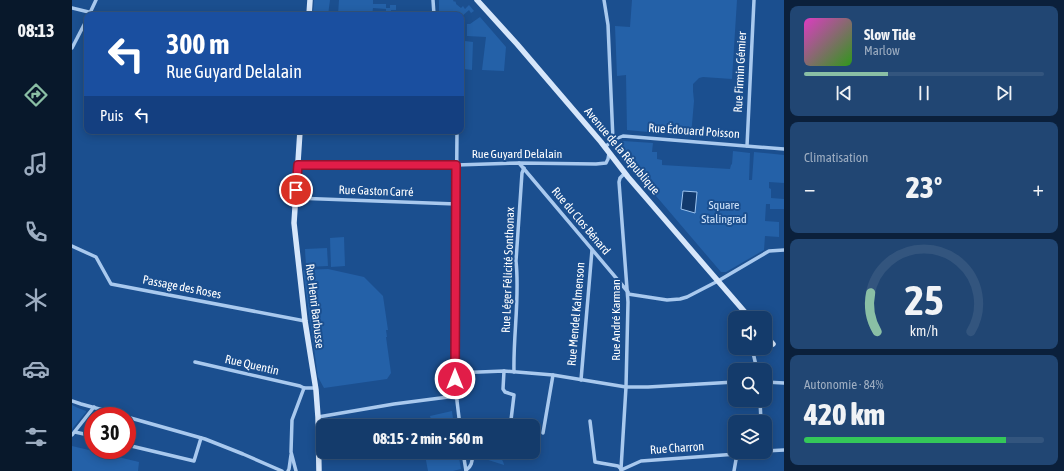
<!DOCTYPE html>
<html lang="fr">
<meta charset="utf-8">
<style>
body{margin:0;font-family:"Asap Condensed",sans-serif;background:#214673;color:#f1f3f6;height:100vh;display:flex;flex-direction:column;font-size:15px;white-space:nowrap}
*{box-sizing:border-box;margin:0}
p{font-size:13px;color:#9dadc1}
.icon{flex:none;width:22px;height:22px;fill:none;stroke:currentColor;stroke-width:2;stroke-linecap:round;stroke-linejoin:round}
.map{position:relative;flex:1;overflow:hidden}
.side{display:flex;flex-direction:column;gap:6px;padding:6px;background:#0b203b;width:280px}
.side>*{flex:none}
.banner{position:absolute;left:12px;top:12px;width:380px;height:122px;border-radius:8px;box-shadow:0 2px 10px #0003,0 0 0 1px #33557e;background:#1a4fa0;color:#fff;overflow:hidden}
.tools{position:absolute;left:656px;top:311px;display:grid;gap:8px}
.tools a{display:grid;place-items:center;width:44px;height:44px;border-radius:8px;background:#143b6b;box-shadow:0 2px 10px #0003,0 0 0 1px #33557e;font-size:20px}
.speed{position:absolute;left:12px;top:407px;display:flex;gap:8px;font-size:20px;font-weight:700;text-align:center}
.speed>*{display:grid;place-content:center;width:52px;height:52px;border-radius:50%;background:#143b6b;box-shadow:0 2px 10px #0003,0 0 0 1px #33557e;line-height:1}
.speed .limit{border:6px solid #d22;background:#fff;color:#111}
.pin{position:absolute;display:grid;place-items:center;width:34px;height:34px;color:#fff;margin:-17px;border:2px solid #fff;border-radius:50%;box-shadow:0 1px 4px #0007}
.me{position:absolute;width:44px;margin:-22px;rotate:0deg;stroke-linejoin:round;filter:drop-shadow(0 0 3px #0008)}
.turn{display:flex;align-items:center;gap:14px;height:84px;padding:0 16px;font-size:18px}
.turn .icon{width:52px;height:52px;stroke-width:2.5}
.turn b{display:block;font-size:28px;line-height:34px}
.then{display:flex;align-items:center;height:38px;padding:0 16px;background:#0003;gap:8px;font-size:15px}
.big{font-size:30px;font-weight:800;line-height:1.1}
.side .widget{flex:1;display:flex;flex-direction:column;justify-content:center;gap:6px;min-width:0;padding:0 14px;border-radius:8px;background:#214673}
.side .dial{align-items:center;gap:0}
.dial svg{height:104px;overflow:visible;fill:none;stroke:#33557e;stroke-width:7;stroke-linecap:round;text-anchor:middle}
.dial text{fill:#f1f3f6;stroke:none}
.song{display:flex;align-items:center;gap:12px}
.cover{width:48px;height:48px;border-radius:6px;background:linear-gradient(135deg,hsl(310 70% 55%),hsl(110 70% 35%))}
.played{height:4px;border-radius:2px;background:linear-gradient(90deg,#8abfa5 35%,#33557e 35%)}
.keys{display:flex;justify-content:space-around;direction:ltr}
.heat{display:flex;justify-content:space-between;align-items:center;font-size:22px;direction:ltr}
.charge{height:6px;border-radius:3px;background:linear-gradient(90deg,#34c759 84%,#33557e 0)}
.trip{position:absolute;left:244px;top:419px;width:224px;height:40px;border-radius:8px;background:#143b6b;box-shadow:0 2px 10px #0003,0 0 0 1px #33557e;font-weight:800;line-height:40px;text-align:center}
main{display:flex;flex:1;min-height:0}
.tab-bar{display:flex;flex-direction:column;width:72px;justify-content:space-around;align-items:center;background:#08182b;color:#9dadc1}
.tab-bar .icon{width:28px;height:28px}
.tab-bar .selected{color:#8abfa5}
.tab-bar b{font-size:18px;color:#f1f3f6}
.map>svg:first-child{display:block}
.green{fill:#2461a8}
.water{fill:#123a6d;stroke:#9cc4f0}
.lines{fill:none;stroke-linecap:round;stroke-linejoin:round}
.street{stroke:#a9c9ee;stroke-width:3.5}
.secondary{stroke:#d6e6fa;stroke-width:5.5}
.route-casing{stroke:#92132f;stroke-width:10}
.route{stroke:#e11d48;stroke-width:7}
.labels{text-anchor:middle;stroke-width:4;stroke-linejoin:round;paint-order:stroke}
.street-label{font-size:12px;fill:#fff;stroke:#1b4f8f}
.park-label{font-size:12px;fill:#cfe3fa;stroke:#1b4f8f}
</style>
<main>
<nav class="tab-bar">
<b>08:13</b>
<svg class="icon selected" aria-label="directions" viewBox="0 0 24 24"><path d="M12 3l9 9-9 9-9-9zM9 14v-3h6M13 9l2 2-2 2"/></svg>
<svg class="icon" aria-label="music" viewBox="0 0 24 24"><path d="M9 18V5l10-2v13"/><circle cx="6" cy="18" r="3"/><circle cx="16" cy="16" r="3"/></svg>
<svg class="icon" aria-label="phone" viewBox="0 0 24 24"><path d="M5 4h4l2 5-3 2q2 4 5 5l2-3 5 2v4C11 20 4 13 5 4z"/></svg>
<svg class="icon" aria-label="climate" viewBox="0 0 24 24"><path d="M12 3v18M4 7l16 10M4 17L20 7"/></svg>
<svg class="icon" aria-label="car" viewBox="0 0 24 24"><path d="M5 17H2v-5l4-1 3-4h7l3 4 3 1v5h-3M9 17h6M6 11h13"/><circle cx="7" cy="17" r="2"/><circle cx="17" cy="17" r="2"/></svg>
<svg class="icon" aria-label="filters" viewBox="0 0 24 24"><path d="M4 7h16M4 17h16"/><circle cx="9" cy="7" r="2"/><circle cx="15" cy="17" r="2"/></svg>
</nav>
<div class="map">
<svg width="712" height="471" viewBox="0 0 712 471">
<rect width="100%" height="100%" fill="#1b4f8f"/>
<g class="green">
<path d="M242,0H258L256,15H241Z"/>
<path d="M267,0H301V4H314V8H318V5H324V10H319V15H314V9L301,8L300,15H266Z"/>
<path d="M367,0H381L382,2L383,1L384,3V4L389,8L391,6L393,9L397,5L402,11L399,13L397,10L389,17V15H367Z"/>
<path d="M560,0H665L660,79L631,77L627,78L621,84V91L622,101L619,136L555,130L554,75L545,76L543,26L558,27Z"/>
<path d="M408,17L434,47L432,71L410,70L414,37L395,36V24H398Z"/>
<path d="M389,36L393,41L401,42L400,70L392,69L393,45H389Z"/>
<path d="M551,141L581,143L580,152H585V159L590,160V165L658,169L659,165L660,164L661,151L678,153L677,180H680L682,152L712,155V183L697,182V188L699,189V198L712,199V209H698V204H694L693,221L707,222V237L693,236L692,250L654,272H649L549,155V143Z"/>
<path d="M272,237L273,266L259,267L258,238Z"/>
<path d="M255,248L256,266L234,267L233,249Z"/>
<path d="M256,269L292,277L311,296L316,330H314L315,337H314L319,373L315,379L252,388L246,377L231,270Z"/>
<path d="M0,405L6,408L14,411V412L0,429Z"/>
<path d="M380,411L382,426H361L358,416Z"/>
<path d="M0,446L67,462L66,471H0Z"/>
<path d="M367,452H386L389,469L381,471H356L353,455Z"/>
<path d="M411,452H428C427,457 432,461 432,465L410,458Z"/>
</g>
<path class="water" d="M611,191L625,192L623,213L609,209Z"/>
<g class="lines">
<g class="street">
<path d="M361,0L362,15"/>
<path d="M532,0L536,25L541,140"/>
<path d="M0,8L29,15"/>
<path d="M17,15L24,0"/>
<path d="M0,48L15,19"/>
<path d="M385,131L383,373L385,401L388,426"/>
<path d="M675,146L682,0"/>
<path d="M533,147L541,140L551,136L712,149"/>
<path d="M447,163L556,292"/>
<path d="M225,165H384L447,163L524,164L534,163L536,159L537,153"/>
<path d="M223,198L384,204"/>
<path d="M0,246L24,257L39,284L233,321"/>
<path d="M556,294L595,300L608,299L615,297L646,281L697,251L712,250"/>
<path d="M680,348L685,370"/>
<path d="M123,362L228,386L232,388H243"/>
<path d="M432,371L431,389L433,392L442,395L439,420"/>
<path d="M442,372C441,335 448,298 444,261L450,173L452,168"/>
<path d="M383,373L432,371L457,373L481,375L554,387H576L663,382"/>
<path d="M509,380L520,250"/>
<path d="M693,382L712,383"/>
<path d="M688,400L689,422"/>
<path d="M0,401L9,404L53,416"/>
<path d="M55,417L133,439L171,454L210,471"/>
<path d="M246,417L322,404L384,396"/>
<path d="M518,421L523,462L546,466L549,469"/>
<path d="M403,426V424"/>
<path d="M3,432L21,436"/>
<path d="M471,433L481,375"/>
<path d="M0,435L22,407"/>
<path d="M55,445L122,461L129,438"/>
<path d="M693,451L712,450"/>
<path d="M391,452L394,471"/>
<path d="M549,469L554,387L556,302L547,182L548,178L553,173"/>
<path d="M394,470C401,466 400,459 401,452"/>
<path d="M549,470L569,461L665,454L687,452"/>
<path d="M216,471L217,469L219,455"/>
<path d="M224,471L219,452L220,420L232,388"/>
<path d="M662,471L665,454"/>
</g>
<g class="secondary">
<path d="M405,0L445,44L529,142L556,177L678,318"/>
<path d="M237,15L238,0"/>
<path d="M228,131L222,223L233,321L244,390L246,417L247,471"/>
<path d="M693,335L701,344"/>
</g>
</g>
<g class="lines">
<g class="route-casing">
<path id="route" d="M224,190L226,165H384L383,379"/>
</g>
<use href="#route" class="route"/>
</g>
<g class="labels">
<g class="street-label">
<text transform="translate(668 72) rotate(-87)" y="4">Rue Firmin Gémier</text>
<text transform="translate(622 131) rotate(4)" y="4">Rue Édouard Poisson</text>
<text transform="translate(550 151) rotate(50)" y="4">Avenue de la République</text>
<text x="445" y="158">Rue Guyard Delalain</text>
<text transform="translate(304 191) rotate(2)" y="4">Rue Gaston Carré</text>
<text transform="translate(509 221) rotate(50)" y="4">Rue du Clos Bénard</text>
<text transform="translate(436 270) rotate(-88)" y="4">Rue Léger Félicité Sonthonax</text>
<text transform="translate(110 287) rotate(11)" y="4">Passage des Roses</text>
<text transform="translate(243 306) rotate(83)" y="4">Rue Henri Barbusse</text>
<text transform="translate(504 314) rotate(-85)" y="4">Rue Mendel Kalmenson</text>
<text transform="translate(544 320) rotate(-90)" y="4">Rue André Karman</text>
<text transform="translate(180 365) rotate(13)" y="4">Rue Quentin</text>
<text transform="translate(605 448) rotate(-4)" y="4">Rue Charron</text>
</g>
<g class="park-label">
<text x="652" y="209">Square<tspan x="652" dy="14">Stalingrad</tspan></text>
</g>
</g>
</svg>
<div class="tools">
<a><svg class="icon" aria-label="sound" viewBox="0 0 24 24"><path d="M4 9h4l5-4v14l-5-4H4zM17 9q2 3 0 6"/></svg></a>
<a><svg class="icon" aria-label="search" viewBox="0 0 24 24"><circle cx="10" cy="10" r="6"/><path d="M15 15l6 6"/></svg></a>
<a><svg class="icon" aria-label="layers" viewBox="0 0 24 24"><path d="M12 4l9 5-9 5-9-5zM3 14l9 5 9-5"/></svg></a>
</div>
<div class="speed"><div class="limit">30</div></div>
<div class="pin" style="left:224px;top:190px;background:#d93025"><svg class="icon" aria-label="arrive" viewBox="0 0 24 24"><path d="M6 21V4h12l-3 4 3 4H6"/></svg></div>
<svg class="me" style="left:383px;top:379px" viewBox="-20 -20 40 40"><circle r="17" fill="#e11d48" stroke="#fff" stroke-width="3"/><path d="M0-11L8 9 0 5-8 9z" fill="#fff"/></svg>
<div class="trip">08:15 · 2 min · 560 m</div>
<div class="banner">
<div class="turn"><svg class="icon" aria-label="left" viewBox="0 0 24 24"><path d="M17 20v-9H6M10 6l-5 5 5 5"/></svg><div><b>300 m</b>Rue Guyard Delalain</div></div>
<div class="then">Puis<svg class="icon" aria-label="left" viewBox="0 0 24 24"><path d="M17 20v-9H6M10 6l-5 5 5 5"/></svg></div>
</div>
</div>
<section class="side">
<div class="widget">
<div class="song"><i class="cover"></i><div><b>Slow Tide</b><p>Marlow</p></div></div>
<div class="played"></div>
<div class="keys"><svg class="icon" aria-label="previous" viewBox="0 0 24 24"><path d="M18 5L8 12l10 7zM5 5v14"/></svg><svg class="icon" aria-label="pause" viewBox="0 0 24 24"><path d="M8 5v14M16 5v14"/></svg><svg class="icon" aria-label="next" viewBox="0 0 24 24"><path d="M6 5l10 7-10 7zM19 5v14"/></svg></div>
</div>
<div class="widget"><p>Climatisation</p>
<div class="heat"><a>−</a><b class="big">23°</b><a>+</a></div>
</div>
<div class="widget dial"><svg viewBox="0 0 100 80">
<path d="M14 69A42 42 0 1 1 86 69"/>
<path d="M14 69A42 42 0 0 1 9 39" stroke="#8abfa5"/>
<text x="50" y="56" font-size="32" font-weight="700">25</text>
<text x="50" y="72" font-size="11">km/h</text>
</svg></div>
<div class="widget"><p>Autonomie · 84%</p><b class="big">420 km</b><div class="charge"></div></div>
</section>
</main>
